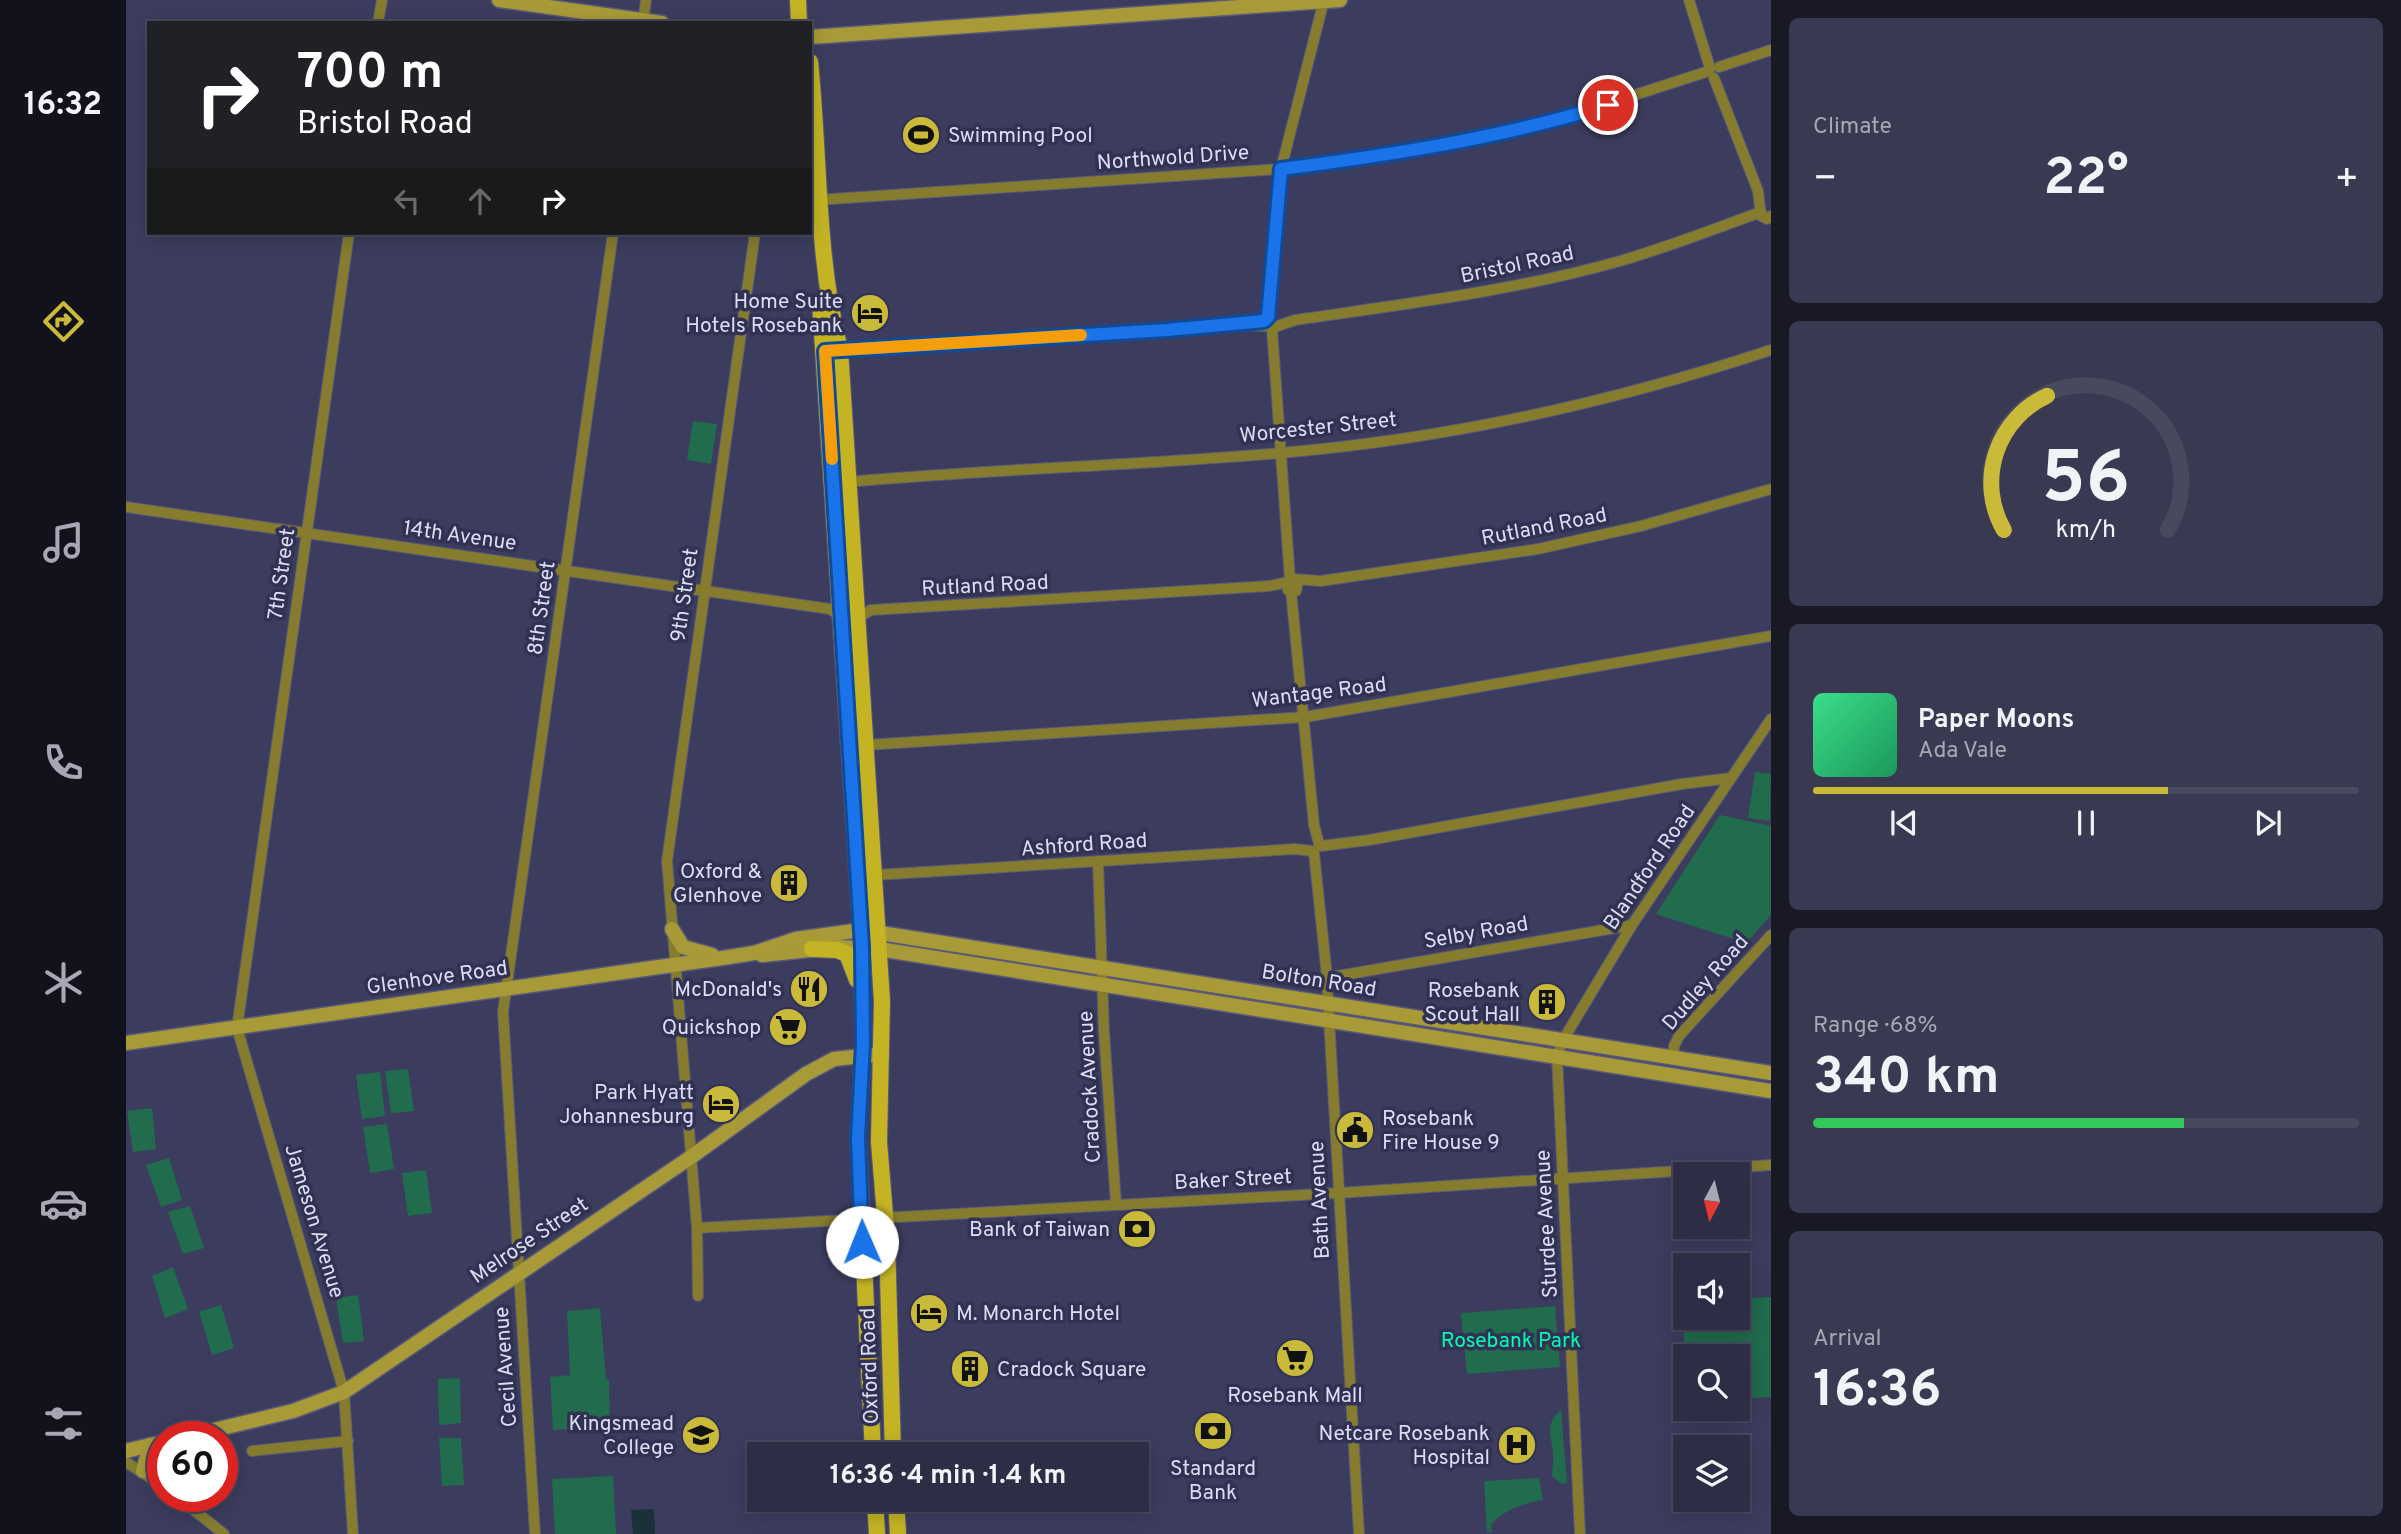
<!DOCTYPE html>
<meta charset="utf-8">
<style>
body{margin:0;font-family:Overpass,sans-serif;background:#393951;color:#f1f3f6;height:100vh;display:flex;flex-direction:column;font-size:26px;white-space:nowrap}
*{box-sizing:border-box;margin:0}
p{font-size:23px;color:#a7a8b3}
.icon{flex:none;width:38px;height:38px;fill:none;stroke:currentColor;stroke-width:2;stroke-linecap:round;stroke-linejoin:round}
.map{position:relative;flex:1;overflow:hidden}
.panel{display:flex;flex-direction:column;gap:18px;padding:18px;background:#191926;width:630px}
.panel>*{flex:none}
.top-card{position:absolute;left:21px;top:21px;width:665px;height:214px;border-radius:0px;box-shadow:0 4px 18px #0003,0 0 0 2px #48495f;background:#202124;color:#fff;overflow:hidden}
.needle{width:46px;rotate:187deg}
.controls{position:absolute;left:1547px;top:1162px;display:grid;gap:14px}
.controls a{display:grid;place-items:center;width:77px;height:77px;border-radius:0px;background:#2d2d46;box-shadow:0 4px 18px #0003,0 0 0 2px #48495f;font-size:35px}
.speed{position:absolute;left:21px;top:1421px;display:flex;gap:14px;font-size:35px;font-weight:700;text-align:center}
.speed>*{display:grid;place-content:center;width:91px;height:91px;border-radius:50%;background:#2d2d46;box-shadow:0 4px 18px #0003,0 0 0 2px #48495f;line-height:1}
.speed .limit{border:10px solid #d22;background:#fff;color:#111}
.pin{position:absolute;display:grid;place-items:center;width:60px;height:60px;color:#fff;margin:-30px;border:4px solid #fff;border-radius:50%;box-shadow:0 2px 7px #0007}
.me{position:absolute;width:77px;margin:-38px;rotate:359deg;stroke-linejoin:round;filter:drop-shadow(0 0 5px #0008)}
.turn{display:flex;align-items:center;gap:24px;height:147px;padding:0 35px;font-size:32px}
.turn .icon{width:91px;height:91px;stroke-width:2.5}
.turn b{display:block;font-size:49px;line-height:60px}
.lanes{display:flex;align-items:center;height:66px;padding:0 35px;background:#0003;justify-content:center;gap:35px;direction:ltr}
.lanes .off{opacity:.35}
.big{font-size:52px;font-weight:700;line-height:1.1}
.panel .tile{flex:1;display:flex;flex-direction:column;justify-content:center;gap:10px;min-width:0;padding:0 24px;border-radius:10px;background:#393951}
.panel .dial{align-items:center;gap:0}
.dial svg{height:182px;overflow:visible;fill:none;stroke:#48495f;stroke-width:7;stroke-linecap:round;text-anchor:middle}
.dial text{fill:#f1f3f6;stroke:none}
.song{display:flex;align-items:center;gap:21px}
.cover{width:84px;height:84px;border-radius:10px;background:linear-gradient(135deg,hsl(150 70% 55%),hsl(150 70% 35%))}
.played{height:7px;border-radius:4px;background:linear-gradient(90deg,#c9ba3a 65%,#48495f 65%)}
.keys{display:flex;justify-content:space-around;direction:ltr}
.heat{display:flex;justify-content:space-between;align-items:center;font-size:38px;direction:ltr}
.charge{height:10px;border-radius:5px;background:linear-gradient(90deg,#34c759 68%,#48495f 0)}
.trip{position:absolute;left:621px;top:1442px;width:402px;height:70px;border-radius:0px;background:#2d2d46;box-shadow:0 4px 18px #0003,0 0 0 2px #48495f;font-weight:700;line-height:70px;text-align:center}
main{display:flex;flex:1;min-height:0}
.dock{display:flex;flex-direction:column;width:126px;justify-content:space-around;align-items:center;background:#12121c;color:#a7a8b3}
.dock .icon{width:49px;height:49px}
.dock .on{color:#c9ba3a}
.dock b{font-size:32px;color:#f1f3f6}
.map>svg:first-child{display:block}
.green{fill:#206c4d}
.water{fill:#1a3139}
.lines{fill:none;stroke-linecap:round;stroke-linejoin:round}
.street-casing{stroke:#595979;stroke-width:12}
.secondary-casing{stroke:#595979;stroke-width:17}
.primary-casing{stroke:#595979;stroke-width:18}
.street{stroke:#857c2d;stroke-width:10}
.secondary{stroke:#a89b37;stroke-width:14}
.primary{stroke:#c4b424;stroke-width:16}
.route-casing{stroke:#114b97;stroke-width:18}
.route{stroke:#1a73e8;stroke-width:12}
.slow{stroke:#f59e0b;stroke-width:12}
.labels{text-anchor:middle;stroke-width:7;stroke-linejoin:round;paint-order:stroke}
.poi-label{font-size:21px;fill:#dddef4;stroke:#313253;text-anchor:end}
.street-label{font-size:21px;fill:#dddef4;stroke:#313253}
.park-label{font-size:21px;fill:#01fdb1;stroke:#313253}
</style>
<main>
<nav class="dock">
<b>16:32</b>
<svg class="icon on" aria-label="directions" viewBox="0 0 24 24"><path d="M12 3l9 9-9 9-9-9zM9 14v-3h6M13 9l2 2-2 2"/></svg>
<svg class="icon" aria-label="music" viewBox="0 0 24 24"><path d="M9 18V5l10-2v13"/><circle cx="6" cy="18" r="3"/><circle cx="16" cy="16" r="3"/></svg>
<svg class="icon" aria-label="phone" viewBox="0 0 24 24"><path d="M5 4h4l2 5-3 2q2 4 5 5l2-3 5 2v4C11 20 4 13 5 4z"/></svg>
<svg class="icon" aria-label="climate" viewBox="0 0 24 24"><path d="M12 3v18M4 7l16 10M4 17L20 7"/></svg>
<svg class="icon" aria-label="car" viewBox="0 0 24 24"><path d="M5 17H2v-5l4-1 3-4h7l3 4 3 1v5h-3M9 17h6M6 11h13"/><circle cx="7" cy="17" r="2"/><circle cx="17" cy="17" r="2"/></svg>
<svg class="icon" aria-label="filters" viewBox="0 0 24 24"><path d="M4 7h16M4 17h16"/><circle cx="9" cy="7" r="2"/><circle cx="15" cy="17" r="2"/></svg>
</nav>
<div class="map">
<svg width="1645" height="1534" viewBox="0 0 1645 1534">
<rect width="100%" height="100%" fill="#3c3c5e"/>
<g class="green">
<path d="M567,421L591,424L585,464L561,460Z"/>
<path d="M1629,772L1645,774L1644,821L1622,818Z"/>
<path d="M1594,815L1645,826V915L1620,943L1530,914Z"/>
<path d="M282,1069L288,1111L265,1113L259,1071Z"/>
<path d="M254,1072L259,1116L236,1119L230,1075Z"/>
<path d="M26,1108L30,1149L7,1152L1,1111Z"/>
<path d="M261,1124L268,1169L244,1173L237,1127Z"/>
<path d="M43,1158L56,1200L35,1207L20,1165Z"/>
<path d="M300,1170L306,1213L282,1216L276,1173Z"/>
<path d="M64,1206L78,1248L57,1254L42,1212Z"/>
<path d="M47,1267L62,1309L39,1318L26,1276Z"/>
<path d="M232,1295L238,1341L217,1343L210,1298Z"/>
<path d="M1645,1297V1397L1612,1399V1356H1559L1556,1301H1559V1318H1612V1299Z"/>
<path d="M95,1305L108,1348L86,1355L73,1312Z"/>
<path d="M1429,1306L1434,1367L1341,1374L1335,1313Z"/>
<path d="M474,1308L480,1379L483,1380L484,1426L427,1430L424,1377L444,1375L441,1311Z"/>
<path d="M334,1378L335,1423L313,1425L312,1379Z"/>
<path d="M1435,1410L1441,1483L1436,1484L1426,1476C1426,1468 1428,1464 1427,1455C1427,1438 1417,1424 1435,1410Z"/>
<path d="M313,1438H335L338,1485L316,1486Z"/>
<path d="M487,1476L490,1534H429L426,1479Z"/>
<path d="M1413,1478L1417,1500C1403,1501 1373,1512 1365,1525L1366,1533L1361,1532L1358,1481Z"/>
</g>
<path class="water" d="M528,1509L529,1534H507L505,1510Z"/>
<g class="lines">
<g class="street-casing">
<g id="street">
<path d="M1563,0L1584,68"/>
<path d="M252,23L256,0"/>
<path d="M517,23L520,0"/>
<path d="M1593,67L1645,50"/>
<path d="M1588,78L1632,191L1635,216L1641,219L1645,216"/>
<path d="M690,200L1155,169L1269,153L1422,123L1583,71"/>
<path d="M223,233L111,1028L218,1392L227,1534"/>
<path d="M1142,317L1155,169L1198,0"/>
<path d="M1149,327L1169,320C1278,304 1388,291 1494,261C1542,247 1588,229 1635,212"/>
<path d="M1146,329L1164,580"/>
<path d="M699,351L1116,325L1139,326"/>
<path d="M732,481C873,469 1014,465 1154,453C1321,439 1487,402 1645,350"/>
<path d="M0,507L704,609C718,620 729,621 745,610"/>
<path d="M1172,581L1170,591L1162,590V582L1167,579L1195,581L1412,549L1515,526L1645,489"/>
<path d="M1165,591L1188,825L1193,844"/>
<path d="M745,610L1143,586L1162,582"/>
<path d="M740,745L1179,717L1645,636"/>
<path d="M1195,846L1243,840L1556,784L1605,778"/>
<path d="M1188,853L1200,967L1233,1534"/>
<path d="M972,863L978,1032L990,1204"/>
<path d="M749,875L1169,849L1186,851"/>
<path d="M1200,978L1506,925"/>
<path d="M1547,1057L1548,1046L1553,1036L1645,935"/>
<path d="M571,1228L1212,1193L1645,1165"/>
<path d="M572,1296L571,1228L541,861L629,233"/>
<path d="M126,1451L222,1441"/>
<path d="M0,1462L37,1486"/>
<path d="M50,1496L98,1534"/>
<path d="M409,1534L377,1012L487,233"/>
<path d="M1454,1534L1431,1056L1437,1040L1506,925L1645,719"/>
</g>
</g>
<g class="secondary-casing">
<g id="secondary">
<path d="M373,0L536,23"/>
<path d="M684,37L1214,0"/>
<path d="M546,929L557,947L586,955"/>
<path d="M636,955L712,947L753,949L1645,1091"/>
<path d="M0,1043L603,957L628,953L670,939L735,930L1645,1073"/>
<path d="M59,1437L167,1411L218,1392L565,1157L680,1074L708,1059L756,1054"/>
<path d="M0,1451L37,1442"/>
<path d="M17,1471L24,1445"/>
</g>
</g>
<g class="primary-casing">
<g id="primary">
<path d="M672,0L673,23"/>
<path d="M684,62C694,159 690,256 714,350L756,1001L753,1142L761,1240L767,1454"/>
<path d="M694,302L736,947L737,1044L732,1137L747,1454"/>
<path d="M686,949L711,950L721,954L731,980"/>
<path d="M749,1500L751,1534"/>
<path d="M770,1500L772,1534"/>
</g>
</g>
<use href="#street" class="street"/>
<use href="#secondary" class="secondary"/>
<use href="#primary" class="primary"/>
</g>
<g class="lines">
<g class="route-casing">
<path id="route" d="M736,1242L732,1138L737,1044L736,947L699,351L1041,330L1138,321L1142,317L1155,169C1265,155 1375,138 1482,105"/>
</g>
<use href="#route" class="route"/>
<path class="slow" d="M706,459L699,351L955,335"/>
</g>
<defs>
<g id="stadium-disc" transform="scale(2.0125)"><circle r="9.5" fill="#c9ba3a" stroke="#313253"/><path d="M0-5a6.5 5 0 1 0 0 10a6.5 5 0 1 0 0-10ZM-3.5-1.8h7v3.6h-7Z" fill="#111"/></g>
<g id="hotel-disc" transform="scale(2.0125)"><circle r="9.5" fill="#c9ba3a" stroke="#313253"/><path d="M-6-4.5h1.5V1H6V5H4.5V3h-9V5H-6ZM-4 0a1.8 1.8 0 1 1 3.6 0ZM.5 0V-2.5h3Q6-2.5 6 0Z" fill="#111"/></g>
<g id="building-disc" transform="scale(2.0125)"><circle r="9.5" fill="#c9ba3a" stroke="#313253"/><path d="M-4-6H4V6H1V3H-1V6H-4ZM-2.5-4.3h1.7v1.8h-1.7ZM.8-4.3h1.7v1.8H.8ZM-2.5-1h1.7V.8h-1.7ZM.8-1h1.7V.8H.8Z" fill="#111"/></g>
<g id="restaurant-disc" transform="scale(2.0125)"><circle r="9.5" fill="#c9ba3a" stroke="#313253"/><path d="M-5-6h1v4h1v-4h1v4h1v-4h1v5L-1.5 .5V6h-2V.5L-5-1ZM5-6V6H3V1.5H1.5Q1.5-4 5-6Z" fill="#111"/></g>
<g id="supermarket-disc" transform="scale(2.0125)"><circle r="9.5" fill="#c9ba3a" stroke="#313253"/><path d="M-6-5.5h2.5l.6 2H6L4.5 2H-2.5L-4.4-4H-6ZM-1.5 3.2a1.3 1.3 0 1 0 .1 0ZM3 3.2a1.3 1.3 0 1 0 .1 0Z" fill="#111"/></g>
<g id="civic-disc" transform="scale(2.0125)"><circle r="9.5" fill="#c9ba3a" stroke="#313253"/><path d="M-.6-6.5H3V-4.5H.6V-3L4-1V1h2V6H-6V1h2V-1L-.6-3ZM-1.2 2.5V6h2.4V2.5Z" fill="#111"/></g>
<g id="bank-disc" transform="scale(2.0125)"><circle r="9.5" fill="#c9ba3a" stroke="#313253"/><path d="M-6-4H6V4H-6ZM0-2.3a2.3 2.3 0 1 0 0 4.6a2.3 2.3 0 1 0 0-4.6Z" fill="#111"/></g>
<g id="school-disc" transform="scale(2.0125)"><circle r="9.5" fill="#c9ba3a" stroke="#313253"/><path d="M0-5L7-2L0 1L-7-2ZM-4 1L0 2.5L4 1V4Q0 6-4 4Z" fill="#111"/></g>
<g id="hospital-disc" transform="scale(2.0125)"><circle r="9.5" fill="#c9ba3a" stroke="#313253"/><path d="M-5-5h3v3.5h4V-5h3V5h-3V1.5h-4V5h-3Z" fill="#111"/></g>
</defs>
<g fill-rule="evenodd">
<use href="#stadium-disc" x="795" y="135"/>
<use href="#hotel-disc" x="744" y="313"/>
<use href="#building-disc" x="663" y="883"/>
<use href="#restaurant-disc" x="683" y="989"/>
<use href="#building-disc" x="1421" y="1002"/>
<use href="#supermarket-disc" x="662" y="1027"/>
<use href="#hotel-disc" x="595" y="1104"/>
<use href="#civic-disc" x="1229" y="1130"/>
<use href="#bank-disc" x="1011" y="1229"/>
<use href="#hotel-disc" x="803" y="1313"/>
<use href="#supermarket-disc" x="1169" y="1358"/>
<use href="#building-disc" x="844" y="1369"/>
<use href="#bank-disc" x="1087" y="1431"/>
<use href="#school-disc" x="575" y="1435"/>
<use href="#hospital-disc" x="1391" y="1445"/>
</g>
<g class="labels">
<g class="poi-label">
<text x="822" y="142" text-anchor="start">Swimming Pool</text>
<text x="717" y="308">Home Suite<tspan x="717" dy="24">Hotels Rosebank</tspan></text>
<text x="636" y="878">Oxford &amp;<tspan x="636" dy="24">Glenhove</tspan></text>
<text x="656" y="996">McDonald's</text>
<text x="1394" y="997">Rosebank<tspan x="1394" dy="24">Scout Hall</tspan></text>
<text x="635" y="1034">Quickshop</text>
<text x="568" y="1099">Park Hyatt<tspan x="568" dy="24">Johannesburg</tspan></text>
<text x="1256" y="1125" text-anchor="start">Rosebank<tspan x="1256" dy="24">Fire House 9</tspan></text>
<text x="984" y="1236">Bank of Taiwan</text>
<text x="830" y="1320" text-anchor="start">M. Monarch Hotel</text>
<text x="871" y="1376" text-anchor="start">Cradock Square</text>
<text x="1169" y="1402" text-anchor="middle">Rosebank Mall</text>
<text x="548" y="1430">Kingsmead<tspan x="548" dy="24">College</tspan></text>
<text x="1364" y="1440">Netcare Rosebank<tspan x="1364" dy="24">Hospital</tspan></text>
<text x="1087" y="1475" text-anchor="middle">Standard<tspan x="1087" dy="24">Bank</tspan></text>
</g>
<g class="street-label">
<text transform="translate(1047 157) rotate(-4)" y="7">Northwold Drive</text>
<text transform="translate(1391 264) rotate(-12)" y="7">Bristol Road</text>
<text transform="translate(1192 427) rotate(-6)" y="7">Worcester Street</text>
<text transform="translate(1418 526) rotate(-11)" y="7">Rutland Road</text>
<text transform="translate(334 535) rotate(8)" y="7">14th Avenue</text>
<text transform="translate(155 574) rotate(-82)" y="7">7th Street</text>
<text transform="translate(859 585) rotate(-3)" y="7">Rutland Road</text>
<text transform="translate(558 595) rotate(-82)" y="7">9th Street</text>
<text transform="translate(415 608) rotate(-82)" y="7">8th Street</text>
<text transform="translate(1193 692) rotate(-7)" y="7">Wantage Road</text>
<text transform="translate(958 844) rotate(-4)" y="7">Ashford Road</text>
<text transform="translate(1523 867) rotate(-56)" y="7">Blandford Road</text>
<text transform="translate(1350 932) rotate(-10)" y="7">Selby Road</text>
<text transform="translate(311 977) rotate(-8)" y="7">Glenhove Road</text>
<text transform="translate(1193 980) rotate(9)" y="7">Bolton Road</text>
<text transform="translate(1579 982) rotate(-49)" y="7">Dudley Road</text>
<text transform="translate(963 1087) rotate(-93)" y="7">Cradock Avenue</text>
<text transform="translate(1107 1179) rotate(-3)" y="7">Baker Street</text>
<text transform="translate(1193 1200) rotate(-93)" y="7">Bath Avenue</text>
<text transform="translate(189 1221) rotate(73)" y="7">Jameson Avenue</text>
<text transform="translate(1420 1224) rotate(-93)" y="7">Sturdee Avenue</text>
<text transform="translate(403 1240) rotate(-34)" y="7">Melrose Street</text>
<text transform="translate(743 1366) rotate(-92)" y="7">Oxford Road</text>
<text transform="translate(379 1367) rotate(-94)" y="7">Cecil Avenue</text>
</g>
<g class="park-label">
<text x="1385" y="1347">Rosebank Park</text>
</g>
</g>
</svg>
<div class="controls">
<a><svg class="needle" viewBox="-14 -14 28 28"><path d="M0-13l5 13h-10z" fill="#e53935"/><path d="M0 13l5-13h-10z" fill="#a7a8b3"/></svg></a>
<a><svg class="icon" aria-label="sound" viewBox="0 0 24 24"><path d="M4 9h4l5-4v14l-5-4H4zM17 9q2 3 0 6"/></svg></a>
<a><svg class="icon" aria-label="search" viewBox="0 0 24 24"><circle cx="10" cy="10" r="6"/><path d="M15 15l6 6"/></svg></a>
<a><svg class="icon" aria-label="layers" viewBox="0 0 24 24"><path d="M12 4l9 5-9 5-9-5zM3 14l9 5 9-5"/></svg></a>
</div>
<div class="speed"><div class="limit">60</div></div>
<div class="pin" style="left:1482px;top:105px;background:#d93025"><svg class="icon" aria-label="arrive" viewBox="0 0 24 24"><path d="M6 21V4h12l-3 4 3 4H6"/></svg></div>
<svg class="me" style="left:736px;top:1242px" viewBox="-20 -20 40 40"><circle r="19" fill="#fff"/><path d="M0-13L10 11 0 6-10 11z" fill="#1a73e8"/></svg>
<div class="trip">16:36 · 4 min · 1.4 km</div>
<div class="top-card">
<div class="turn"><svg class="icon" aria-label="right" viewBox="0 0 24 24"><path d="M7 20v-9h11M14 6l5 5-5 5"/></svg><div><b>700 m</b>Bristol Road</div></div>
<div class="lanes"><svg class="icon off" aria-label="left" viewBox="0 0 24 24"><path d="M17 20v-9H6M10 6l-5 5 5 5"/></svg><svg class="icon off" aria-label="ahead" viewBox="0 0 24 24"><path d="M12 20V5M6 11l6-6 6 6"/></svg><svg class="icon" aria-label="right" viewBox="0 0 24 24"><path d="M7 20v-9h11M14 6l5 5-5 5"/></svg></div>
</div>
</div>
<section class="panel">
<div class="tile"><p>Climate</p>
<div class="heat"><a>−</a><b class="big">22°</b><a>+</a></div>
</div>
<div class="tile dial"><svg viewBox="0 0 100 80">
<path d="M14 69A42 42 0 1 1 86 69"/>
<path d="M14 69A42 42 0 0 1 33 10" stroke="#c9ba3a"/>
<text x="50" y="56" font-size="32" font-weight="700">56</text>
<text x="50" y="72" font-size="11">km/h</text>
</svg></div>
<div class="tile">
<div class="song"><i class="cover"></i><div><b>Paper Moons</b><p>Ada Vale</p></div></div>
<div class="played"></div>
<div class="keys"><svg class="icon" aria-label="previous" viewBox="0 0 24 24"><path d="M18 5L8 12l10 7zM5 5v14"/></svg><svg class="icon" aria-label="pause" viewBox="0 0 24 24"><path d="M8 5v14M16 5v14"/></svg><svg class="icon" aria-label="next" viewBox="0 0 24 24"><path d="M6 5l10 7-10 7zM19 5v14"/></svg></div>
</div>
<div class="tile"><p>Range · 68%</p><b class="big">340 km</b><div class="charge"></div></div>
<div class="tile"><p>Arrival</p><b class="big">16:36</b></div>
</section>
</main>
